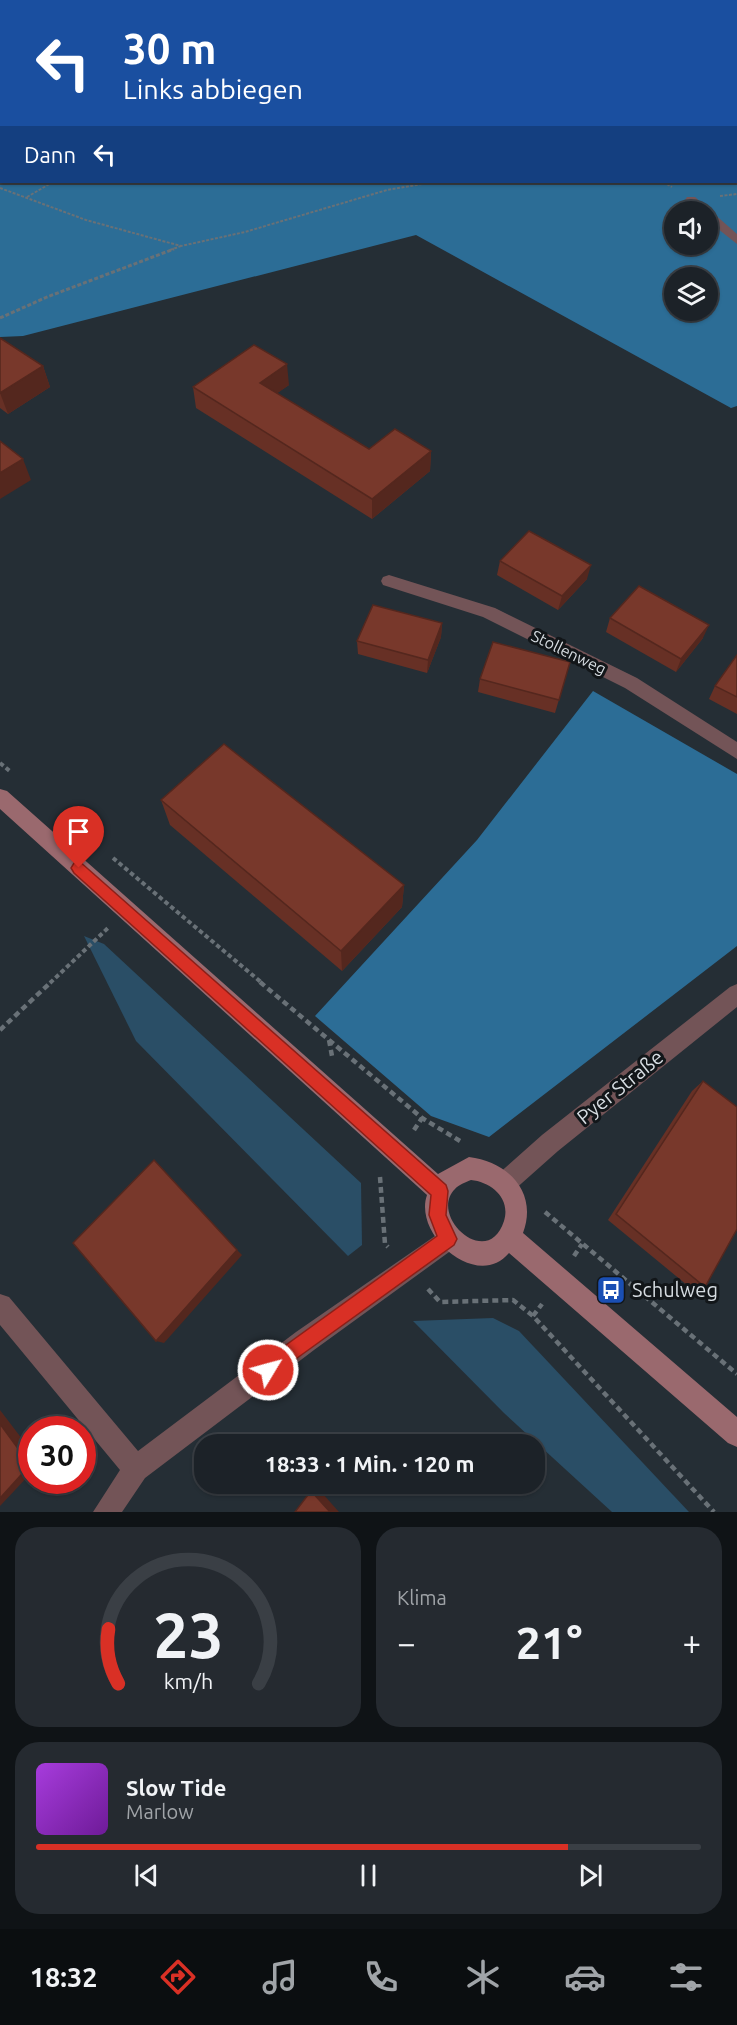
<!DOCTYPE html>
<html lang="de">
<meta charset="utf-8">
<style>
body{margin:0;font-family:Ubuntu,sans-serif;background:#252a30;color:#f1f3f6;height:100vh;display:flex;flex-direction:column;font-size:22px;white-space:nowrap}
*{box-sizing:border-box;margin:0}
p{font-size:20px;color:#a0a4a8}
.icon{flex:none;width:33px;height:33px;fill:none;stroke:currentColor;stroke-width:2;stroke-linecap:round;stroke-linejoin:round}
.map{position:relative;height:1512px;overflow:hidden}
.drawer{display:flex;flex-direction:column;gap:15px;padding:15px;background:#0f1316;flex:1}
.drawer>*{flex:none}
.top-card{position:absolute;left:0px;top:0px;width:738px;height:183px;box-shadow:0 2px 4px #0004,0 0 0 2px #3a3f45;background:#1a4fa0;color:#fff;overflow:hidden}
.fabs{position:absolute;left:664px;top:201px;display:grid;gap:12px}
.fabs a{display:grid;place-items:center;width:54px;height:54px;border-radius:50%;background:#1c2228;box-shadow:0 2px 4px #0004,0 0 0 2px #3a3f45;font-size:30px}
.speed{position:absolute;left:18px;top:1416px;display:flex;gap:12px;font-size:30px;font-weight:700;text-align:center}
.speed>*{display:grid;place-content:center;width:78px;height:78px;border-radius:50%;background:#1c2228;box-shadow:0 2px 4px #0004,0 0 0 2px #3a3f45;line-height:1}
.speed .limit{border:9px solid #d22;background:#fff;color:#111}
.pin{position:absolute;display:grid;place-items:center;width:51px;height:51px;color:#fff;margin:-62px -26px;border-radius:50% 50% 50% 0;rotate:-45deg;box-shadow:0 0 6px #0007}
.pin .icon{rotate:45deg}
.me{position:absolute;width:66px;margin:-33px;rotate:53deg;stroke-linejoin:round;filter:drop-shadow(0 0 4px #0008)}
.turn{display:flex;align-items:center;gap:21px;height:126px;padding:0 24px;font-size:27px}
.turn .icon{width:78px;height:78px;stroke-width:2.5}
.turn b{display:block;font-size:42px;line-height:51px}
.then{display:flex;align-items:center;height:57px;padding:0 24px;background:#0003;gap:12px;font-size:22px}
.big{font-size:45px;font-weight:700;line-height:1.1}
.drawer .widget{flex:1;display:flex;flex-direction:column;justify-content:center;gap:9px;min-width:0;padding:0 21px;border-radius:24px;background:#252a30}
.drawer .dial{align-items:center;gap:0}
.dial svg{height:156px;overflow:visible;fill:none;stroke:#3a3f45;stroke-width:7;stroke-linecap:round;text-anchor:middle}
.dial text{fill:#f1f3f6;stroke:none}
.song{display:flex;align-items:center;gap:18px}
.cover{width:72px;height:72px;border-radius:9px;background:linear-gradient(135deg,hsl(280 70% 55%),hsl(280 70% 35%))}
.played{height:6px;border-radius:3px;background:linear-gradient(90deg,#d93025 80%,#3a3f45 80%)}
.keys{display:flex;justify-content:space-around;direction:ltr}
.heat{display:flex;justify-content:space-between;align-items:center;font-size:33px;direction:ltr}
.drawer .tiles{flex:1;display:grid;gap:15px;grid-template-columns:1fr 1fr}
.widget:last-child{grid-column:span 2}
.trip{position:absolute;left:194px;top:1434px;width:351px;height:60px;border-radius:24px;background:#1c2228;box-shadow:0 2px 4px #0004,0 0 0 2px #3a3f45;font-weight:700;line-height:60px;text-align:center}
.dock{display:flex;height:96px;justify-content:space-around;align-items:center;background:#0b0e10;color:#a0a4a8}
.dock .icon{width:42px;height:42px}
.dock .active{color:#d93025}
.dock b{font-size:27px;color:#f1f3f6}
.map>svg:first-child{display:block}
.green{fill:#2a4e66}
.forest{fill:#2c6d96;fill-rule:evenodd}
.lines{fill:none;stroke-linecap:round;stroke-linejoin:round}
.path-far3{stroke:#697177;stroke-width:2;stroke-dasharray:3 1.5;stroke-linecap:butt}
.path-far2{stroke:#697177;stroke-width:3;stroke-dasharray:4 2;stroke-linecap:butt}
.path-far1{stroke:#697177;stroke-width:4;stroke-dasharray:4.5 3;stroke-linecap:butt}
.path{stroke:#697177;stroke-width:4.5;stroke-dasharray:6 4;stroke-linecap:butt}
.street{fill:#735457;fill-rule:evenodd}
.secondary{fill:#9a696e;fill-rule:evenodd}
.wall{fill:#673025}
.shaded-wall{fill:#54271e}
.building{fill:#78382b;stroke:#54271e;stroke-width:1.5}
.route{fill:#d93025;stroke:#8d1f18;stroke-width:1.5}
.labels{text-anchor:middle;stroke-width:6;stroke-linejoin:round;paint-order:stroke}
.street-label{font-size:16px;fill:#d6dce1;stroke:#121619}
.near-street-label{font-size:20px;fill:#d6dce1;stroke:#121619}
.near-poi-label{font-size:20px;fill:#d6dce1;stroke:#121619;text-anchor:start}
</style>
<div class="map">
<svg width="737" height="1512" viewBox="0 0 737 1512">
<rect width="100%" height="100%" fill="#252e35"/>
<g class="green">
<path d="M84,936L104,944L361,1183L362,1245L348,1256L136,1041Z"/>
<path d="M493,1318L519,1331L689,1512H612L504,1413L413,1321Z"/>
</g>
<g class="forest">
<path d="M0,0L427,1L2,2V182H736L737,71V406L731,408L416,235L23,336L0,337ZM675,212H708V244H675ZM675,278H708V310H675Z"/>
<path d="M593,691L737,774V946L489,1137L431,1116L315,1016L477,840Z"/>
</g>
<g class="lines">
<g class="path-far3">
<path d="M361,0L363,2"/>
<path d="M446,0L449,2"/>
<path d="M663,182L672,187"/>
<path d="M0,188L86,220L181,246L245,232L387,190L434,182"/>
<path d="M720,196L737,194"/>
<path d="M27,197L53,182"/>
<path d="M170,250L181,246"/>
</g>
<path class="path-far2" d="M0,318L47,297L174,249"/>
<g class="path-far1">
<path d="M0,763L11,772"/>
<path d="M113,858L262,983"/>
<path d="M50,983L108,928"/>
</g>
<g class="path">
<path d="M260,982L422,1118L460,1141"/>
<path d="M0,1030L51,982"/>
<path d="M329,1040L332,1056"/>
<path d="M414,1130L422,1118"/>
<path d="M380,1177L385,1244L388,1247"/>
<path d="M545,1212L737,1374"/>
<path d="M574,1256L582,1244"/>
<path d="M428,1289L440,1302L513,1300L533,1316L714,1512"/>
<path d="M533,1316L542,1304"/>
</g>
<g class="street">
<path d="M687,197H695L737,234V244L708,221V212H696L685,200Z"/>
<path d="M389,575L495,608L637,678L737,742V759L625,688L483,617L383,585L381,581L383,577Z"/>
<path d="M737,984V1007L558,1151L513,1191L505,1194L497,1191L494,1183L497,1175L542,1135L730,987Z"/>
<path d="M448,1227L456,1231L460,1239L456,1247L314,1350L145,1478L122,1512H93L120,1470L0,1325V1294L9,1297L138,1451L296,1332Z"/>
</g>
<path class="secondary" d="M0,789L7,791L438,1174L469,1157C509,1162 538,1193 523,1233L737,1417V1447L728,1443L509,1253C477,1291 413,1235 427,1195L0,809ZM471,1180C491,1182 511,1198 504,1221C488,1271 428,1216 455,1189C458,1185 466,1182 471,1180Z"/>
</g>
<g class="wall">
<path d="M0,338L43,366L50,387L8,414L0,408Z"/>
<path d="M289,385L277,393L369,449L431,451L430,471L372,519L196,408L193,387Z"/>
<path d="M500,561L587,579L558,610L497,575Z"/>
<path d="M610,618L703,638L676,672L606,632Z"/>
<path d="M442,623L441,637L427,673L358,654L357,641Z"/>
<path d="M737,655V714L709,699L715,686Z"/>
<path d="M570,662L555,713L478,692L480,679Z"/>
<path d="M161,800L404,885L402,907L342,971L170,825Z"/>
<path d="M703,1081L705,1287L693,1290L608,1220L692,1091Z"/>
</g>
<g class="shaded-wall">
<path d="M287,364L289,385L262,404L260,383Z"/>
<path d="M43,366L50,387L8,414L0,393Z"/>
<path d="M431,451L430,471L372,519V499Z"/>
<path d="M23,459L31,480L0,499V473Z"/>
<path d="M591,565L587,579L558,610L562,596Z"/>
<path d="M442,623L441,637L427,673L428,660Z"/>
<path d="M709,625L703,638L676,672L681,659Z"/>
<path d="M404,885L402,907L342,971L341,951Z"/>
<path d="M237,1250L242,1255L164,1343L156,1341Z"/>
<path d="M0,1410L32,1452V1472L0,1506Z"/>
<path d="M315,1485L339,1512H330L311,1491Z"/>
</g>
<g class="building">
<path d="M0,338L43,366L0,393Z"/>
<path d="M254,345L287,364L260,383L369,449L395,429L431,451L372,499L193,387Z"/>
<path d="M0,441L23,459L0,473Z"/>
<path d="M529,531L591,565L562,596L500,561Z"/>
<path d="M639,586L709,625L681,659L610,618Z"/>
<path d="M373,605L442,623L428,660L357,641Z"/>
<path d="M493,642L570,662L559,700L480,679Z"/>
<path d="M737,655V697L715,686Z"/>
<path d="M224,744L404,885L341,951L161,800Z"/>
<path d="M703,1081L737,1107V1229L705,1287L616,1214Z"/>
<path d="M154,1160L237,1250L156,1341L73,1243Z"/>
<path d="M0,1424L30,1465L0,1498Z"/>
<path d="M311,1491L330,1512H295Z"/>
</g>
<path class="route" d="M79,861L446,1185L448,1191L446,1215L457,1239L454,1245L268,1379L261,1376L258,1370L261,1363L437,1236L429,1215L431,1195L74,873L71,868L74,863Z"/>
<defs>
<g id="bus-square" transform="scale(1.5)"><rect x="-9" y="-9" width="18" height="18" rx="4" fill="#1a4fb4" stroke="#121619"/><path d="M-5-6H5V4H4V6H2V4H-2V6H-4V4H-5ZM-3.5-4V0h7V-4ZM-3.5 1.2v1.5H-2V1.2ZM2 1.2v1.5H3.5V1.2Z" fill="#fff"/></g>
</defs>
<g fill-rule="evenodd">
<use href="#bus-square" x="611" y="1290"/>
</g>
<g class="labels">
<g class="street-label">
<text transform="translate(569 652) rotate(26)" y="6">Stollenweg</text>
</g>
<g class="near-street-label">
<text transform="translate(620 1087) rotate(-39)" y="7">Pyer Straße</text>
</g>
<g class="near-poi-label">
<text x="632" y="1297">Schulweg</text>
</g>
</g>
</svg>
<div class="fabs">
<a><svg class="icon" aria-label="sound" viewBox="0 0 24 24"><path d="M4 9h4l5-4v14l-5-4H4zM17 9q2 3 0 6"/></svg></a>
<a><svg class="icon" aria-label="layers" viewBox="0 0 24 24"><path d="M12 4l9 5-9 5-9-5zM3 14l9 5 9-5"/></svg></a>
</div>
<div class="speed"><div class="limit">30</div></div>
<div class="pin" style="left:79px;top:868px;background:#d93025"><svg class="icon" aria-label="arrive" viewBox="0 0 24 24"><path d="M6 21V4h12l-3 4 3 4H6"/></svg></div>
<svg class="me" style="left:268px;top:1370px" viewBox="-20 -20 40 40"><circle r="17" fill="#d93025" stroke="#fff" stroke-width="3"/><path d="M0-11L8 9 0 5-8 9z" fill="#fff"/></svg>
<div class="trip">18:33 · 1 Min. · 120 m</div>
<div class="top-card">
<div class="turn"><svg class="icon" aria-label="left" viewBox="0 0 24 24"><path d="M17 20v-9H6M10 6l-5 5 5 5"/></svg><div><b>30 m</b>Links abbiegen</div></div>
<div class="then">Dann<svg class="icon" aria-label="left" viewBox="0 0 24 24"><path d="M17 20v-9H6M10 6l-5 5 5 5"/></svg></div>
</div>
</div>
<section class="drawer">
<div class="tiles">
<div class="widget dial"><svg viewBox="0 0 100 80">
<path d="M14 69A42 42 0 1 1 86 69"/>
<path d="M14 69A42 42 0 0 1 9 41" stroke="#d93025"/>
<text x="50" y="56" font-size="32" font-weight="700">23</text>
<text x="50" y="72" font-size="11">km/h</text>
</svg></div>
<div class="widget"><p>Klima</p>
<div class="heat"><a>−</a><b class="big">21°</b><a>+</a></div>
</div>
<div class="widget">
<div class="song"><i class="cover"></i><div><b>Slow Tide</b><p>Marlow</p></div></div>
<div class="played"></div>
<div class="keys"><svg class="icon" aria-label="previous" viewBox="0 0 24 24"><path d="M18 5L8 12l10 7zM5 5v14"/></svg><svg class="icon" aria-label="pause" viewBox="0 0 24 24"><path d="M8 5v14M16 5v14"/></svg><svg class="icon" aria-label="next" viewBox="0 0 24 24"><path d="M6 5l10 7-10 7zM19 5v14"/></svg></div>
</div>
</div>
</section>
<nav class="dock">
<b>18:32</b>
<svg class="icon active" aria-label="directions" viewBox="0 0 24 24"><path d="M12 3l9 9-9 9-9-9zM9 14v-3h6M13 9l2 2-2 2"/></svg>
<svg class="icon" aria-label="music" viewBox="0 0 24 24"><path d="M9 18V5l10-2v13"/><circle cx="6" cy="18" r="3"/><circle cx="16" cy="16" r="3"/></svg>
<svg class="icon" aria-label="phone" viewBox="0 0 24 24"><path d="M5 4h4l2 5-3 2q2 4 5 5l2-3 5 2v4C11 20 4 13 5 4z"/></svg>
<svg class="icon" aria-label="climate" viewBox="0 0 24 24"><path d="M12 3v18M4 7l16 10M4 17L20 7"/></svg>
<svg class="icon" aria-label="car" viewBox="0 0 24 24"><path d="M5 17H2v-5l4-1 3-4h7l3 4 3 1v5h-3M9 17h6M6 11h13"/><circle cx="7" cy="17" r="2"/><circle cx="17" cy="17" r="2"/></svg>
<svg class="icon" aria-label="filters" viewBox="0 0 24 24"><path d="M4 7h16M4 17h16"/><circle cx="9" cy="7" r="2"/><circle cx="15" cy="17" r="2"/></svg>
</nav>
